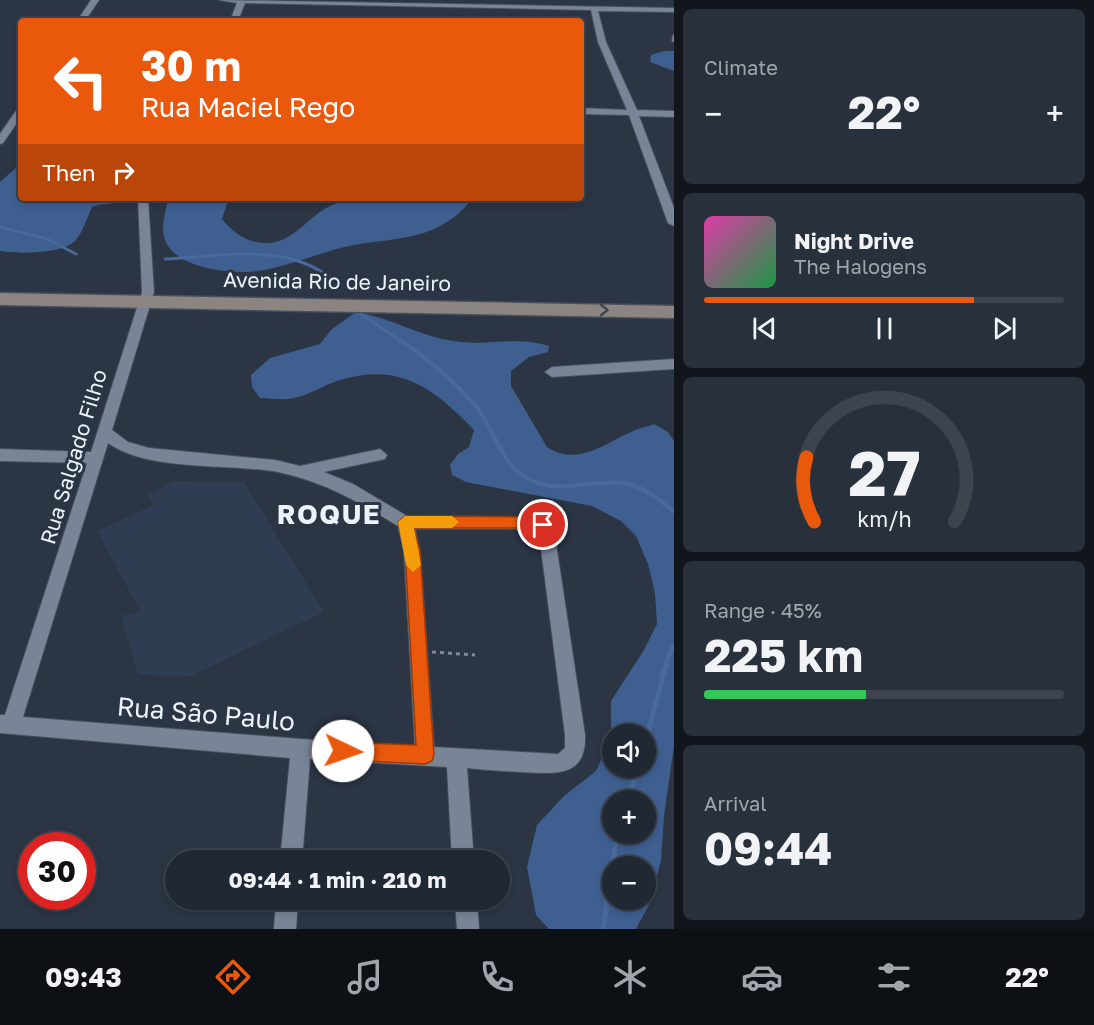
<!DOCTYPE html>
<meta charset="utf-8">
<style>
body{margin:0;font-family:"Golos Text",sans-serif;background:#28303b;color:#f1f3f6;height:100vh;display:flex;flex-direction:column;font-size:22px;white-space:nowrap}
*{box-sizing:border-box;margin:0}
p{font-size:20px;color:#a2a6ac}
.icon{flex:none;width:33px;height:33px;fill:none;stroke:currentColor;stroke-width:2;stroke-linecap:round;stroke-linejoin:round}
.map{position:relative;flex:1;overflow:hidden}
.details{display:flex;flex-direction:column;gap:9px;padding:9px;background:#12161c;width:420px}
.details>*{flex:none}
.top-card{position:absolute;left:18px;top:18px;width:566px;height:183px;border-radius:6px;box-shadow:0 3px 9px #0003,0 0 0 2px #3d444e;background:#ea580c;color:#fff;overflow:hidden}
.fabs{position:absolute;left:602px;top:724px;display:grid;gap:12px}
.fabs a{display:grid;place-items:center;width:54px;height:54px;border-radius:50%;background:#202833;box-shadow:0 3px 9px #0003,0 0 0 2px #3d444e;font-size:30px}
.speed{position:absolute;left:18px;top:832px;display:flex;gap:12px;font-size:30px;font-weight:700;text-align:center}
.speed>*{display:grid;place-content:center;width:78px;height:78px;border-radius:50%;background:#202833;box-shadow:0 3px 9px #0003,0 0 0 2px #3d444e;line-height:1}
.speed .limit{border:9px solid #d22;background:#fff;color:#111}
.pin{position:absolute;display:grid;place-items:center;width:51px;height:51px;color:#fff;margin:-26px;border:3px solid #fff;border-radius:50%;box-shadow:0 2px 6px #0007}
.me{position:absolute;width:66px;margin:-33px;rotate:93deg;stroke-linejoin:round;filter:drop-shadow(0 0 4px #0008)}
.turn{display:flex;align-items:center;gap:21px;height:126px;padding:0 24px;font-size:27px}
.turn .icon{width:78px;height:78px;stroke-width:2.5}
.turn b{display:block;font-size:42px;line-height:51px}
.then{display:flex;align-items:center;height:57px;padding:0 24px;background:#0003;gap:12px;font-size:22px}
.big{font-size:45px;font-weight:700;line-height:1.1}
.details .widget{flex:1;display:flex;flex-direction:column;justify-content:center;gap:9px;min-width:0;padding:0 21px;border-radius:9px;background:#28303b}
.details .dial{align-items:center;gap:0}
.dial svg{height:156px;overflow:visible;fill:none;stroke:#3d444e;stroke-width:7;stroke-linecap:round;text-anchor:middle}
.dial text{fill:#f1f3f6;stroke:none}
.song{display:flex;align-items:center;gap:18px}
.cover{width:72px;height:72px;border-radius:9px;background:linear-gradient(135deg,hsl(320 70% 55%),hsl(140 70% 35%))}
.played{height:6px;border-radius:3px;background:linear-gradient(90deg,#ea580c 75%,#3d444e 75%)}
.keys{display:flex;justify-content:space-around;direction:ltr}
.heat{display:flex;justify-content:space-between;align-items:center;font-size:33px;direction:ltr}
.charge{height:9px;border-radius:4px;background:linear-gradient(90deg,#34c759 45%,#3d444e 0)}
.trip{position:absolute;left:165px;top:850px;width:345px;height:60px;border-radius:30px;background:#202833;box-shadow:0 3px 9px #0003,0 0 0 2px #3d444e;font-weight:700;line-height:60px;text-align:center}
.tabs{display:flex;height:96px;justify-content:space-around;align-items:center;background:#0d1014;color:#a2a6ac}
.tabs .icon{width:42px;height:42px}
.tabs .active{color:#ea580c}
.tabs b{font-size:27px;color:#f1f3f6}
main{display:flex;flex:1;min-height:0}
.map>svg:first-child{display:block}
.built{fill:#2f3d52}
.forest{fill:#3e5f90;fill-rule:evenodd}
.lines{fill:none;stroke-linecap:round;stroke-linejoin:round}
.stream-far2{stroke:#486a9b;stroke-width:3}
.stream-far1{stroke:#486a9b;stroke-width:4}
.stream{stroke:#486a9b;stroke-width:5}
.service-casing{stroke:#47505d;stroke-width:2}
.minor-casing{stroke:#47505d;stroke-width:2}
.secondary-casing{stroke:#47505d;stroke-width:3}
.path{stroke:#818a96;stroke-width:3;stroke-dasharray:4 4;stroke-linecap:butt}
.service{fill:#798597;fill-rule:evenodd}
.minor{fill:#798597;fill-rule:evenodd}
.secondary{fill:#8c8481;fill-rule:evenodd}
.oneway{stroke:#3e4550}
.route{fill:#ea580c;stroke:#983908;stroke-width:1.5}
.slow{fill:#f59e0b}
.labels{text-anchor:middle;stroke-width:6;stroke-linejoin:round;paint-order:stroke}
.street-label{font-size:21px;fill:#ecf3fd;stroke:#2b3544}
.near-street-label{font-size:26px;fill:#ecf3fd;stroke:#2b3544}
.district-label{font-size:27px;font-weight:bold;letter-spacing:1.5px;fill:#ecf3fd;stroke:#2b3544}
</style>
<main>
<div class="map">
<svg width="674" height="929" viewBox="0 0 674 929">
<rect width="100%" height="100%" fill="#2b3544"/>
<path class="built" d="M173,481L244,482L324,612L191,676L138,675L121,616L140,611L97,531L154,505L148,495Z"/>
<g class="forest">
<path d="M664,51H674V71L650,62L651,55Z"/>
<path d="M21,160V198H126C116,206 104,202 92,207C87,218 83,232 75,241C62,254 18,254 0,251V182L18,166Z"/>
<path d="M168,198H229L222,219C234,234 249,244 269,243C295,242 311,212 335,204C377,191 428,198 472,198C463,212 449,222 434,229C409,240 380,240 354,245C321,251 274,273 243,272C221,272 182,267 168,246C158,231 166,214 168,198Z"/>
<path d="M356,312C393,318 424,339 462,342C493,345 519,336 549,346L548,352L529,357L511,371V386L547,447C576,467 604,444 631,432C638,428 647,427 654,424L668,432L674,441V746L664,816L661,860L650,903L636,929H549L536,915L527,867L537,825L564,796L596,771L611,738V701L644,650L657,624L655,593L648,564L636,536L621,521L592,506L466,482L452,475L450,465L458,454L469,447L474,430C434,389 401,362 340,380C323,385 307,397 288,399C279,400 269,398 260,398L252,387L251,375L270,358L320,344L332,329ZM612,735H645V768H612ZM612,801H645V834H612ZM612,867H645V900H612Z"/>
</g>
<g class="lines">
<g class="stream-far2">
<path d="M0,227L47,239L76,254"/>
<path d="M165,259C220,257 287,241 333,280"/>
<path d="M355,310L402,342"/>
</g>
<path class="stream-far1" d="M400,340C427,358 454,381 476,406C497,432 499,466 533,481C562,494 592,479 623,483C643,486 659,499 674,512"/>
<g class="stream">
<path d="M645,744L668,657L674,645"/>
<path d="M628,801L638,768"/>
<path d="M603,929L617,834"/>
</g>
<g class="service-casing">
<path id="service" d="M673,35H674V42L672,41Z"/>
</g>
<g class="minor-casing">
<g id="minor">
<path d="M91,0H99L85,21H77Z"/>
<path d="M219,0L674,8V12L598,11L606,42L637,110L674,111V117L639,116L674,208V226L668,223L629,115L580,114V108L627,110L598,42L591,10L245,3L238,21H230L237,3Z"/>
<path d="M21,107V117L3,143L0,144V134L18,108Z"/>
<path d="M138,198H148L154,292L112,430L128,442L149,448L275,460L300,466L380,449L387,455L385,459L324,472L353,484L407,516L534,517L553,524L585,735C587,780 551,773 519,772C502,771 484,770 467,768L474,861H452L447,767L310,759L302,861H280L290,758L0,733V715H5L87,463L0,461V449L91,452L142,292ZM108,443C148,472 229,463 278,472C325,482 357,501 398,526L404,551L415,746L301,739L23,717ZM415,529H532L539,533L565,735V748L558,754L434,747L420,551Z"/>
<path d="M674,359V369L552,377L545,372L552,367Z"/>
<path d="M276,900H298L296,929H274Z"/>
<path d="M455,900H477L479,929H457Z"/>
</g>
</g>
<g class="secondary-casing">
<path id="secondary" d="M0,293L674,306V318L0,305Z"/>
</g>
<path class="path" d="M432,652L475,655"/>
<use href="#service" class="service"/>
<use href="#minor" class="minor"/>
<use href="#secondary" class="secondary"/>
</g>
<defs><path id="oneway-chevron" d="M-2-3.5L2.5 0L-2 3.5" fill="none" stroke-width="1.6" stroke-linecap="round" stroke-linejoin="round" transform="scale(1.5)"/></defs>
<use class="oneway" href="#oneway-chevron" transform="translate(604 310) rotate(1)"/>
<path class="route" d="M405,516L534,517L549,521L551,525L543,531L534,528H414L420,551L434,755L432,761L425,764L343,760L336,757L334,751L336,744L343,742L416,745L405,551L398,522Z"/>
<path class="slow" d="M405,516H452L459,522L452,528H414L421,565L413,572L406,565L398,522Z"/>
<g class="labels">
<g class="street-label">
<text transform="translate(337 282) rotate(1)" y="7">Avenida Rio de Janeiro</text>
<text transform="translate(74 457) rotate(-73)" y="7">Rua Salgado Filho</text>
</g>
<g class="near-street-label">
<text transform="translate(206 714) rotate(5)" y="9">Rua São Paulo</text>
</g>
<g class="district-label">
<text x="329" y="524">ROQUE</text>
</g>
</g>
</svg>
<div class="fabs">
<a><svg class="icon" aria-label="sound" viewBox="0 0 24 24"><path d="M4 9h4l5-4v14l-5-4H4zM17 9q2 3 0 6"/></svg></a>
<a>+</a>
<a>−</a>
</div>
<div class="speed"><div class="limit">30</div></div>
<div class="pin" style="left:543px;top:525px;background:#d93025"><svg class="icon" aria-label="arrive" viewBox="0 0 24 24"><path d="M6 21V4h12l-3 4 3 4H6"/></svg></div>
<svg class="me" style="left:343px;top:751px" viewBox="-20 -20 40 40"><circle r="19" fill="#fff"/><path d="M0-13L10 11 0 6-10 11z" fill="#ea580c"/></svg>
<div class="trip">09:44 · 1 min · 210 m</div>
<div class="top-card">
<div class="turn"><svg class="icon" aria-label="left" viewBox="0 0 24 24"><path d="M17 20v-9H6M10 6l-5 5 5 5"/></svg><div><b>30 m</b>Rua Maciel Rego</div></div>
<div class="then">Then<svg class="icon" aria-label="right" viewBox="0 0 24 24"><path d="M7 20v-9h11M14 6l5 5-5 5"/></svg></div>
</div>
</div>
<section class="details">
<div class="widget"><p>Climate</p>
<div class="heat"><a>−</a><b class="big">22°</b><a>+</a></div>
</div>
<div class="widget">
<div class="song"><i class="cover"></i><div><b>Night Drive</b><p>The Halogens</p></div></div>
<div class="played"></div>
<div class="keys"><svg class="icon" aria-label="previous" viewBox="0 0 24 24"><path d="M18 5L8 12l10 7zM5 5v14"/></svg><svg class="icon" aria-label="pause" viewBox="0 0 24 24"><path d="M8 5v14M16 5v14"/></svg><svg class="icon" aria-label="next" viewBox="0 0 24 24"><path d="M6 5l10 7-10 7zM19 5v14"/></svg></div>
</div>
<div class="widget dial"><svg viewBox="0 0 100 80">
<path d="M14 69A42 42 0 1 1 86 69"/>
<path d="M14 69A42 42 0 0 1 10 36" stroke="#ea580c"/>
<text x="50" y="56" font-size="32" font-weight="700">27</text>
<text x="50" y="72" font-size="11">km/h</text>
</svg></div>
<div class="widget"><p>Range · 45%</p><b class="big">225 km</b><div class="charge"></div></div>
<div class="widget"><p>Arrival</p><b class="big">09:44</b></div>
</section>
</main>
<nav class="tabs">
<b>09:43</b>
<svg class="icon active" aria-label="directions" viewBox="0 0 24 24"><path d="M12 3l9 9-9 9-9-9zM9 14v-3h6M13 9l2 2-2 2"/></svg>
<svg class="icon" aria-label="music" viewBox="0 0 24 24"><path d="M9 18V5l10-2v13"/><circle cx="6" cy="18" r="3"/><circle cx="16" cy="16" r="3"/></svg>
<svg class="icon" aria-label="phone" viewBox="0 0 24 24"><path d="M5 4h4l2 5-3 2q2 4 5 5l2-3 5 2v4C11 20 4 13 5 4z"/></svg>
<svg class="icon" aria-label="climate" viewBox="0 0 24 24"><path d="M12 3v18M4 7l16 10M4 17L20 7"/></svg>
<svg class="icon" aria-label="car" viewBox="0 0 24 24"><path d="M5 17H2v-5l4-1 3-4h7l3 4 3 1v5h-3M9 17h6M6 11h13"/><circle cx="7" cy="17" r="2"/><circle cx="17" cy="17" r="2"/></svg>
<svg class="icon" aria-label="filters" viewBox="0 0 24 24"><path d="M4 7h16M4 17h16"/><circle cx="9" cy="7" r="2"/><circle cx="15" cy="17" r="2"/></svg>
<b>22°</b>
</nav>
